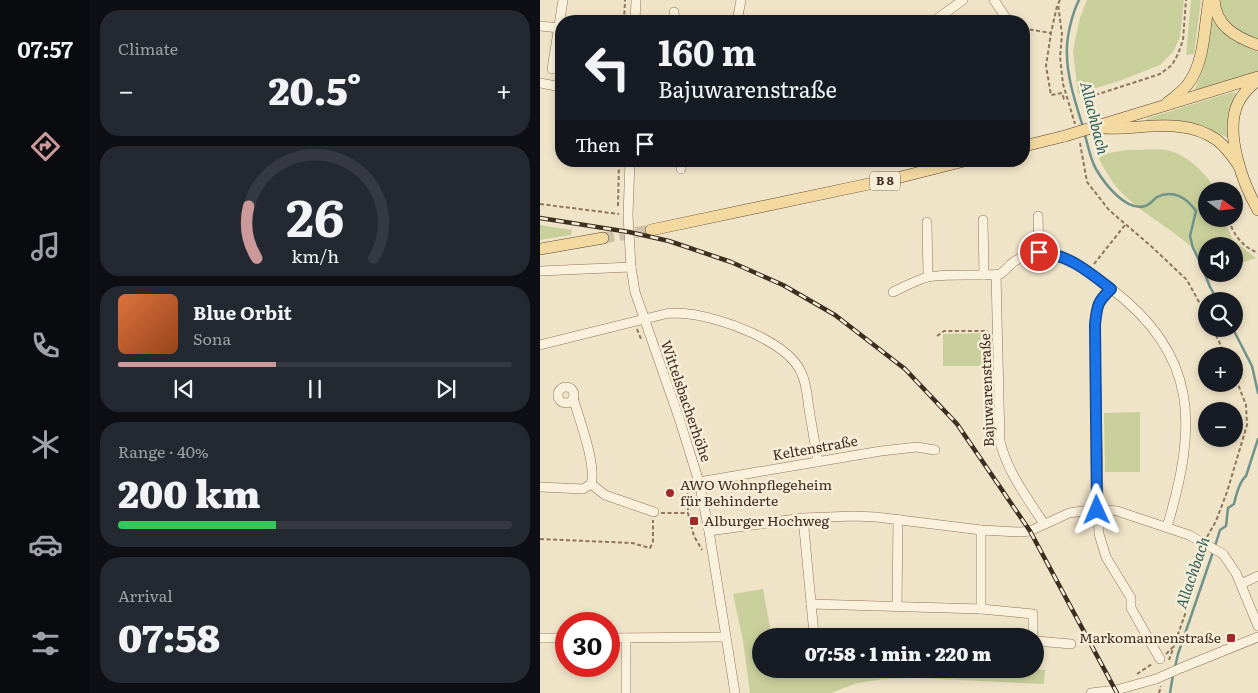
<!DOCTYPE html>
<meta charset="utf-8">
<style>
body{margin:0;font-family:Literata,serif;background:#242831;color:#f1f3f6;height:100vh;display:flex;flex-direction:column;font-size:19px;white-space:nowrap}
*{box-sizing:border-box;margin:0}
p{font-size:16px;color:#9ea1a6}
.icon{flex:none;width:28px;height:28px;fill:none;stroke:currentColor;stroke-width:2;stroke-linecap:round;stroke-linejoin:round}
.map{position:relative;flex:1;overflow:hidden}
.sheet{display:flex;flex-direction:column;gap:10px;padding:10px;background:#0d0f14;width:450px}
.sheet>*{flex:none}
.hud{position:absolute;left:15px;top:15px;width:475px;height:152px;border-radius:20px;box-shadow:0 2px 8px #0003;background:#171b24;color:#f1f3f6;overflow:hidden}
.needle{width:32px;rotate:105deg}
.fabs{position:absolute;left:658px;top:182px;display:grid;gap:10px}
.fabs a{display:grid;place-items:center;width:45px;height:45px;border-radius:50%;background:#171b24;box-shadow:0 2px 8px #0003;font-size:25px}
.speed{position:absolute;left:15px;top:612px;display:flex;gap:10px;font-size:25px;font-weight:700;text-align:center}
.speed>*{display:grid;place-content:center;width:65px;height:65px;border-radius:50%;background:#171b24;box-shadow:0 2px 8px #0003;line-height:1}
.speed .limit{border:8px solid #d22;background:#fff;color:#111}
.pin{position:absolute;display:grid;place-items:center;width:42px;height:42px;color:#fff;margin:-21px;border:2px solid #fff;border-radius:50%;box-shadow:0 1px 5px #0007}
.me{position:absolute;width:55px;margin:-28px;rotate:359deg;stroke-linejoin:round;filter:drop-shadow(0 0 4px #0008)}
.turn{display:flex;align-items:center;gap:18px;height:105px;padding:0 20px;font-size:22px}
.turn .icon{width:65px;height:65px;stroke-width:2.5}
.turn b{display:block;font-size:35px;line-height:42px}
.then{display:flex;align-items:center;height:48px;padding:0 20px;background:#0003;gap:10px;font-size:19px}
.big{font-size:38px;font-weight:800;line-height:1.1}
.sheet .tile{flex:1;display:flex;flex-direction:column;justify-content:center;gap:8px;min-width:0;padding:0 18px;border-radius:20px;background:#242831}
.sheet .dial{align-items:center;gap:0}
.dial svg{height:130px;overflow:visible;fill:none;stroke:#363941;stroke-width:7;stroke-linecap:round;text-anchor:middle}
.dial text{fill:#f1f3f6;stroke:none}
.song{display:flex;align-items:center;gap:15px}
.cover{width:60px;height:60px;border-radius:8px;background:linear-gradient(135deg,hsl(20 70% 55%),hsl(20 70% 35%))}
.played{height:5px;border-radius:2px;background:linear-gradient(90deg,#cc999b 40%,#363941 40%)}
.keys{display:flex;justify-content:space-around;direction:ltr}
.heat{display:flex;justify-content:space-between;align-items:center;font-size:28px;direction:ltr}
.charge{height:8px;border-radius:4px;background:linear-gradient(90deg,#34c759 40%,#363941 0)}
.trip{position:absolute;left:212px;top:628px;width:292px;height:50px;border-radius:25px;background:#171b24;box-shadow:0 2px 8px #0003;font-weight:800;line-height:50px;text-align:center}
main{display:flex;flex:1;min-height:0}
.tabs{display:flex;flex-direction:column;width:90px;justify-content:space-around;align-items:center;background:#090b0e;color:#9ea1a6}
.tabs .icon{width:35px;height:35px}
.tabs .active{color:#cc999b}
.tabs b{font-size:22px;color:#f1f3f6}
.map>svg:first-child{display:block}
.green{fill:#c9cf9b}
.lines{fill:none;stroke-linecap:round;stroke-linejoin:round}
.stream{stroke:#6f938a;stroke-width:2.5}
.major-tunnel{stroke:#ccc0a6;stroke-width:11;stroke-dasharray:11 5.5;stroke-linecap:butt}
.minor-casing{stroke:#8d765c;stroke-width:10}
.major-casing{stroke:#5b4430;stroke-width:12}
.path{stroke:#8d765c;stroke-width:2;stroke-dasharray:4 2.5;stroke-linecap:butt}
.minor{stroke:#faf1dc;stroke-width:9}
.major{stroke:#f3d9a0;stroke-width:11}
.rail-casing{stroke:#3d2e20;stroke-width:4.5}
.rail{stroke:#f7eed8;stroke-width:2.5;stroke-dasharray:8;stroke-linecap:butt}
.minor-bridge-casing{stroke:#8d765c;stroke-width:10;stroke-linecap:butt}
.major-bridge-casing{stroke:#5b4430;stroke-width:12;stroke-linecap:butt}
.minor-bridge{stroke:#faf1dc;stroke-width:9}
.major-bridge{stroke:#f3d9a0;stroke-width:11}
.route-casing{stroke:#114b97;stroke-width:12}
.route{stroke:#1a73e8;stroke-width:9}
.poi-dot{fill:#9e2a2b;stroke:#f7eed8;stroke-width:2}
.labels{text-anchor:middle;stroke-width:5;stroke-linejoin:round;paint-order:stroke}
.shield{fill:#f7eed8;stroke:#756857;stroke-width:1}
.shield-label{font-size:12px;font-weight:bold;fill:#3d2e20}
.street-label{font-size:14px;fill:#3d2e20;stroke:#f7eed8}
.poi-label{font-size:14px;fill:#3d2e20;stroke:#f7eed8;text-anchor:start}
.water-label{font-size:15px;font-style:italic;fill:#2f5d5a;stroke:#f7eed8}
</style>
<main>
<nav class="tabs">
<b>07:57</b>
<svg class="icon active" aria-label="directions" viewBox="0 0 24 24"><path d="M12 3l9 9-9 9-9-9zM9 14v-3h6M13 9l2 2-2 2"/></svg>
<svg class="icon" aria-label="music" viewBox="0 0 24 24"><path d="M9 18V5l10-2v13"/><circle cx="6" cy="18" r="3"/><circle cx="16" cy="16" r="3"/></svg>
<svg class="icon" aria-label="phone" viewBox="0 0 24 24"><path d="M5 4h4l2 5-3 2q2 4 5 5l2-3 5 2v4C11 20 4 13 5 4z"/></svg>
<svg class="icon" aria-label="climate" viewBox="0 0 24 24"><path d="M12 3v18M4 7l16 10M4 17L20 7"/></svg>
<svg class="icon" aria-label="car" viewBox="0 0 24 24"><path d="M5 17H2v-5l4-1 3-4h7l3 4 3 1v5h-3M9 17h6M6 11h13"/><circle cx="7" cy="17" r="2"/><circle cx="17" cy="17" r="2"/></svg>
<svg class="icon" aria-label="filters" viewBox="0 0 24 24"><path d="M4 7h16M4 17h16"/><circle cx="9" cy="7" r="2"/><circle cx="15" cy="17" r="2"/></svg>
</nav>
<section class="sheet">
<div class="tile"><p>Climate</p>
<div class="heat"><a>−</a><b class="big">20.5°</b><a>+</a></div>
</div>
<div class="tile dial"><svg viewBox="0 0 100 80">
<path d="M14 69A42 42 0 1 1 86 69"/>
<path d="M14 69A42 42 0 0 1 9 37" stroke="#cc999b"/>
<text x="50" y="56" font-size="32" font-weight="700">26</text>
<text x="50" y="72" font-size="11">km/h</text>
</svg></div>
<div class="tile">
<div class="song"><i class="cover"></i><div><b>Blue Orbit</b><p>Sona</p></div></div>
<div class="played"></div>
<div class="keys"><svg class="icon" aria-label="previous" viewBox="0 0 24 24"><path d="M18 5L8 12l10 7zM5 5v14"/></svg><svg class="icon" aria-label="pause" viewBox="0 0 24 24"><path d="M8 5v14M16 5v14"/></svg><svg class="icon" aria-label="next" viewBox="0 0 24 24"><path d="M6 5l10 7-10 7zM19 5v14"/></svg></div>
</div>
<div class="tile"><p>Range · 40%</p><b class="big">200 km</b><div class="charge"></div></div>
<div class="tile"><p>Arrival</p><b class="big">07:58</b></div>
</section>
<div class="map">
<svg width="718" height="693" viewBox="0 0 718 693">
<rect width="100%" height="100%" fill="#f0e4c8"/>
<g class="green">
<path d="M547,0H644L640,37L633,52L620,65L582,80L538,94L533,50L540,18Z"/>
<path d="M651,0H661L654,54L646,55Z"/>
<path d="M679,0H718V41C700,33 680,22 679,0Z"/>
<path d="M672,19H674C685,35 699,46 718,52V72L654,91L664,67Z"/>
<path d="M693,92L698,94L690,136L688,138L665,127L605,121L608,118Z"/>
<path d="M586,150C617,150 631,144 656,166C664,174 671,180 675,191H666V219H684L693,240L716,258L694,265V246H666V264C645,234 609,220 583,194C572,183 564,169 557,155Z"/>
<path d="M0,225L32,230L31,235L0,240Z"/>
<path d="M453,333V366H403V334Z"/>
<path d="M600,412V472H565L564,413Z"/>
<path d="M223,589L231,632L267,636H221V669H477L505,670L504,684L378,678L344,679L317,683L291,693H210L203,641L193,594Z"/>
</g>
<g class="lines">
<g class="stream">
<path d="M539,0C532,14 526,38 527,54C527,78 536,104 543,127"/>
<path d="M544,132C548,144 550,159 556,169C564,183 586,212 605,206C610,205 613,200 617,197C633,189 647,198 656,211L650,236L653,248L661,264L670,287L678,301"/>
<path d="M693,329L712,366L718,393"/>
<path d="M675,546L680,530L686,526L688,508L694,504C696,495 699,482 706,476L718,439"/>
<path d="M635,667L638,654L673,552"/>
<path d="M630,693L633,675"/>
</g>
<path class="major-tunnel" d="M63,238L111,230"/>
<g class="minor-casing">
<g id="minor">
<path d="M454,0L468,21"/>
<path d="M134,12L135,21"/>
<path d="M95,21L96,0"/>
<path d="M197,21L201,0"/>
<path d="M394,21L423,0"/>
<path d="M0,26L19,28"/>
<path d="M12,69L23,0"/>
<path d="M0,83L21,87"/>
<path d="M90,161L88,215L91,267L95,292L139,418L159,482L169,531L195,693"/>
<path d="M141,169V161"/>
<path d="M498,216L499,253"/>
<path d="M443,220L444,275"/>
<path d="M387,222L388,277"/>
<path d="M0,271L91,267"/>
<path d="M456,274L460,441C467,472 487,497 504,524"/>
<path d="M571,289C557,302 557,306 555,325L559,534L566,557L591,598V608L620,659"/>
<path d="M353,292C364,287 376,280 388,277C401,274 430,275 445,275C449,274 456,276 460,274C464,272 468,267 471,264C481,256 494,252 506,253C531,255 550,273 569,287C660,356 657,426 627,527"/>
<path d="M0,345L129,313C135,313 141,313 148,314C180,317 247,341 261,372C267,384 267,396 269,409C272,427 275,445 278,462"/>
<circle cx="26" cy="395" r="8"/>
<path d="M159,482L341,451L377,447L395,450"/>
<path d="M51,484L65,495L114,512"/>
<path d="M0,487L43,489L51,484C57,466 39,418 33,398"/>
<path d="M263,518L274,634L278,635L449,636"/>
<path d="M169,531L263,518L314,516L336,517L441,530L480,532L490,531L529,513L557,509L577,511L649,535L683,554L696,573L718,626"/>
<path d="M701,584L718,576"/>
<path d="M271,604L441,609L493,614V636"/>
<path d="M357,607L358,519"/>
<path d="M441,609V530"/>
<path d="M0,638H26"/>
<path d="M69,638L186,637"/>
<path d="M496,641L531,644"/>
<path d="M641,668L718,637"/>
<path d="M86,693V638"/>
<path d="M551,693L576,690L616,679"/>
</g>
</g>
<g class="major-casing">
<g id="major">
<path d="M674,0C676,26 695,37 718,45"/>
<path d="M718,80C710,86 703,93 698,103C684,133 703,184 718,210"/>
<path d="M627,103C635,97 642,92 648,84C665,62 664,27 669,0"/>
<path d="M554,127L718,77"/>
<path d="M564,128C602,130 643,116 677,140C686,147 693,157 699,166"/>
<path d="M484,146L525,136"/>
<path d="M111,230L357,178L424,161"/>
<path d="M0,249L63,238"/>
</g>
</g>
<g class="path">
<path d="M520,0L518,4L522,34L520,57L523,84L535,124"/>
<path d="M517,6L511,33L506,66L511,95L522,93L524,99H526"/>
<path d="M84,21L85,0"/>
<path d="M484,31L486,29L511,33"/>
<path d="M543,99L620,74L632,65L638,54L643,40L646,0"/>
<path d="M540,143L547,182L569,210L612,247L647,280L666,315"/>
<path d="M0,204L79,214"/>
<path d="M78,206L79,161"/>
<path d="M691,226C697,239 704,247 718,253"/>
<path d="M554,264L585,225"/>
<path d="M97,329L101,339"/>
<path d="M673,329L686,356"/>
<path d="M397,336L404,331H448"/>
<path d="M148,480V513L154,536L162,550"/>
<path d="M121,513H148"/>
<path d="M667,537L676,521L687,492L707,425L706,405L694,374"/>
<path d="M0,539L92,543L110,548L113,542V520"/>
<path d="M626,654L633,647"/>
<path d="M629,660L650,600L657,575L660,552"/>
<path d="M597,674L612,664"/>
<path d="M619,693L621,686"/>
</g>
<use href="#minor" class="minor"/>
<use href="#major" class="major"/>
<g class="rail-casing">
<path id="rail" d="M0,218L89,232L129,241L191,262L243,285L295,315L365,369L417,424L490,531L577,693"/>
</g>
<use href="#rail" class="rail"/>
<g class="minor-bridge-casing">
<path id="minor-bridge" d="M616,679L641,668"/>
</g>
<g class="major-bridge-casing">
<path id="major-bridge" d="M525,136L554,127"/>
</g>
<use href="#minor-bridge" class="minor-bridge"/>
<use href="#major-bridge" class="major-bridge"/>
</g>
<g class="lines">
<g class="route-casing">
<path id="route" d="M499,252C528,254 549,272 571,289C557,302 557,306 555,325L557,510"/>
</g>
<use href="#route" class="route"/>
</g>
<g class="poi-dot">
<circle cx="130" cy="493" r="5"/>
<rect x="149" y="516" width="10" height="10" rx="2.5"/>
<rect x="686" y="633" width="10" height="10" rx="2.5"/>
</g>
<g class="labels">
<rect class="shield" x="330" y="171.5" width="30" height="19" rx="4"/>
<g class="shield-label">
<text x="345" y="185">B 8</text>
</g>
<g class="street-label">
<text transform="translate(447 390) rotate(-92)" y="5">Bajuwarenstraße</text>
<text transform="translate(146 401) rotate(71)" y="5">Wittelsbacherhöhe</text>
<text transform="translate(275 448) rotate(-10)" y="5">Keltenstraße</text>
</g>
<g class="poi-label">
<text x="140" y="490">AWO Wohnpflegeheim<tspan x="140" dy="16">für Behinderte</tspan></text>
<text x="164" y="526">Alburger Hochweg</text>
<text x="681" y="643" text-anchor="end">Markomannenstraße</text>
</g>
<g class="water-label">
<text transform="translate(554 118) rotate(76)" y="5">Allachbach</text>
<text transform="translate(653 573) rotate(-71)" y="5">Allachbach</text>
</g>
</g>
</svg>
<div class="fabs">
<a><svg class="needle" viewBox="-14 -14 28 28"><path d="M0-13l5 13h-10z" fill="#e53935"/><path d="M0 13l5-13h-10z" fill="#9ea1a6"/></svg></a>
<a><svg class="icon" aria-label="sound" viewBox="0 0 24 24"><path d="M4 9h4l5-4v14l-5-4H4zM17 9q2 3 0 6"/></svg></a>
<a><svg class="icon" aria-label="search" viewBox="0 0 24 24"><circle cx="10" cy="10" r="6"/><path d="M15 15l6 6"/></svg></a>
<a>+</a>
<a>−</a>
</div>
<div class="speed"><div class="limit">30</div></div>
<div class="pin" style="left:499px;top:252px;background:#d93025"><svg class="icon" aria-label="arrive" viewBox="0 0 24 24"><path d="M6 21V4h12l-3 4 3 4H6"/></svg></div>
<svg class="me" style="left:557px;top:510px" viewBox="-20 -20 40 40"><path d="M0-17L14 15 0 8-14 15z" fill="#1a73e8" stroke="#fff" stroke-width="4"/></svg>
<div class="trip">07:58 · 1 min · 220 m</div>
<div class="hud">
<div class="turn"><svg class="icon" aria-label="left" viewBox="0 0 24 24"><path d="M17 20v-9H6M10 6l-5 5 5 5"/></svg><div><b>160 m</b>Bajuwarenstraße</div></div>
<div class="then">Then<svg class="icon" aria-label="arrive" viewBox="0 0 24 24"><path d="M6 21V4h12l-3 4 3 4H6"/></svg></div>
</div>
</div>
</main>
